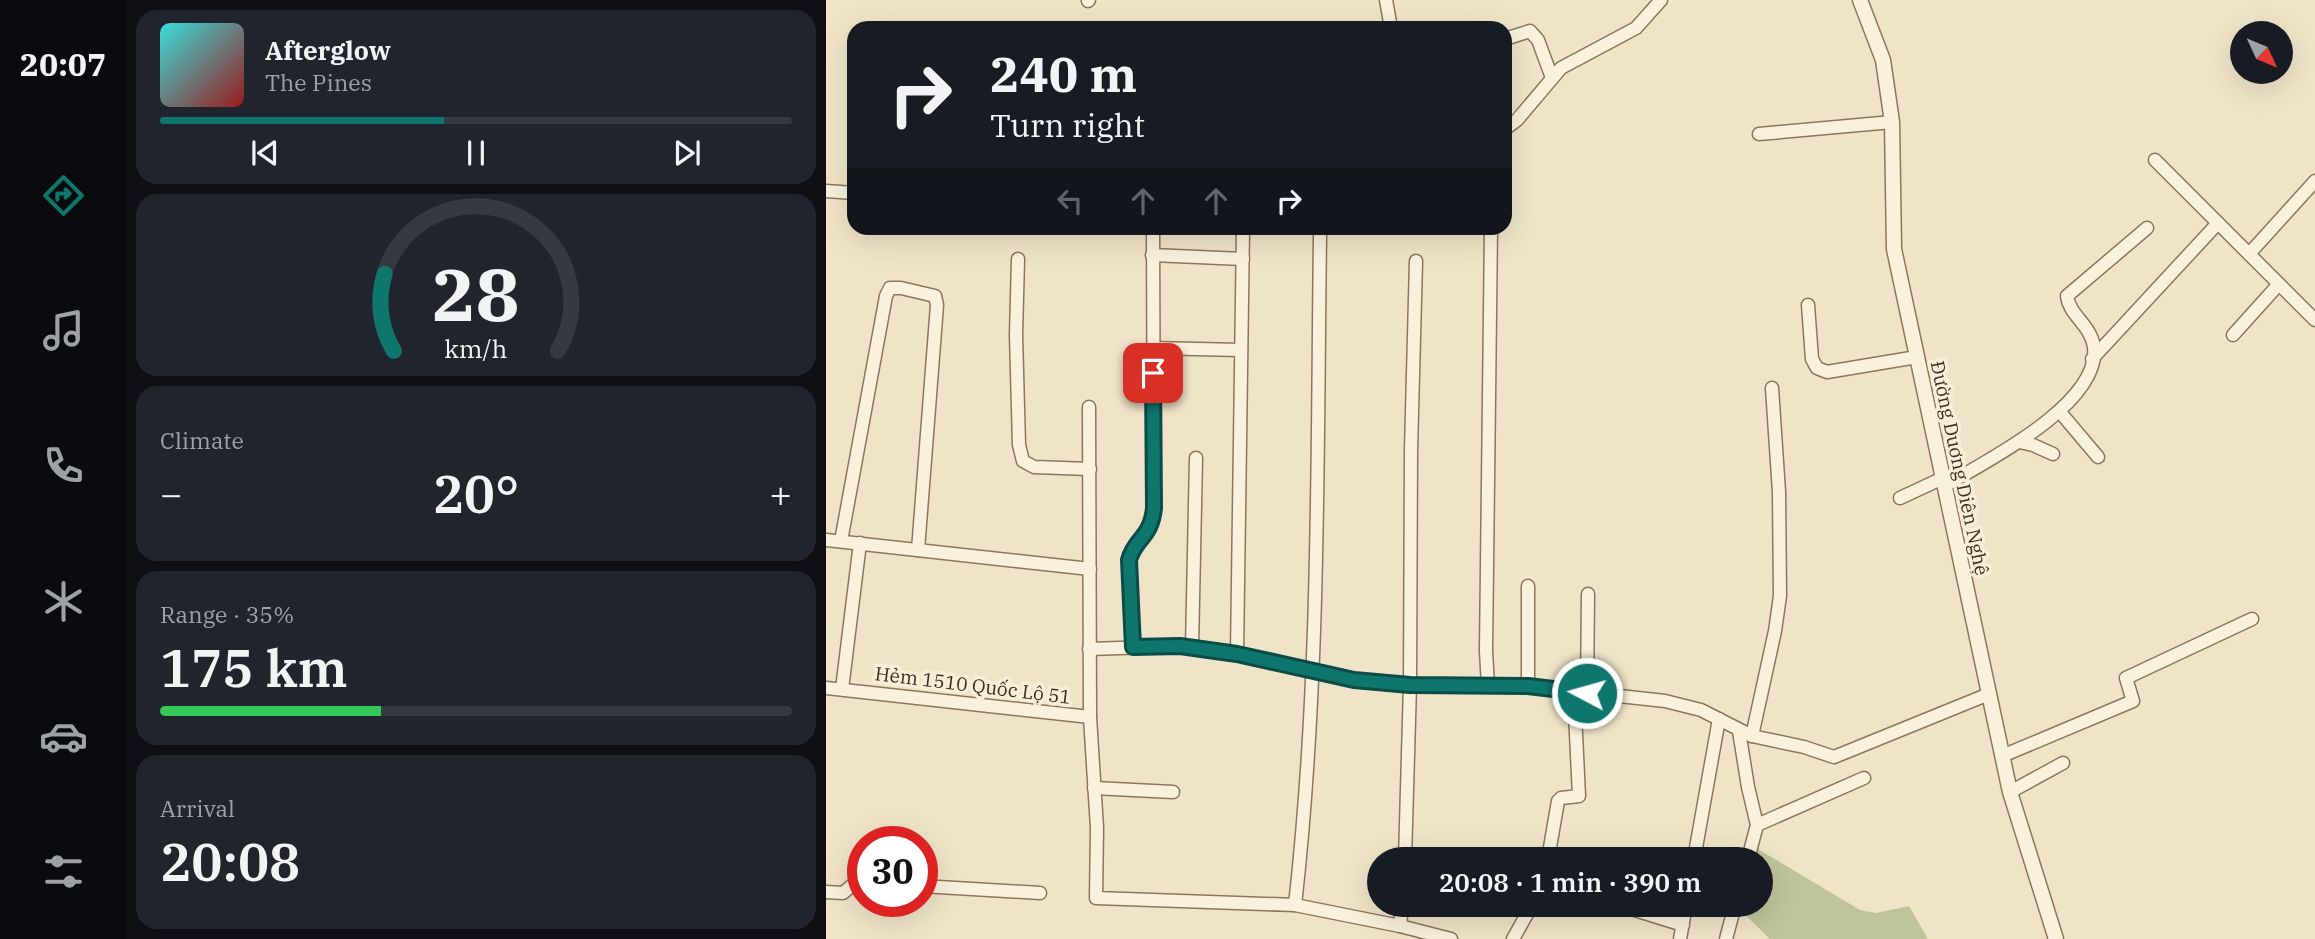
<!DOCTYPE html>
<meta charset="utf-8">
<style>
body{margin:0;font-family:"IBM Plex Serif",serif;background:#20242c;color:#f1f3f6;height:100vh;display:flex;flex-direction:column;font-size:26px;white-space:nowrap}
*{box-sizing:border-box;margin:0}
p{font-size:23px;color:#9ea1a6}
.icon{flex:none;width:38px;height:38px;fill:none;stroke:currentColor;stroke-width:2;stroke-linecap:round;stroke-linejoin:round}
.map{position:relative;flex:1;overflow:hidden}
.drawer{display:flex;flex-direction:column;gap:10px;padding:10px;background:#0d0f14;width:700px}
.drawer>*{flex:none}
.guide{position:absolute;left:21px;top:21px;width:665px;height:214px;border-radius:21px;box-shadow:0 7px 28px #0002;background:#171b24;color:#f1f3f6;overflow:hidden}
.needle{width:46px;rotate:134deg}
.fabs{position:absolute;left:1404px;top:21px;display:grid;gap:14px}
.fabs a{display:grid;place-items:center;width:63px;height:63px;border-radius:50%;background:#171b24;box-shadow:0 7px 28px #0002;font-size:35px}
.speed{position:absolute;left:21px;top:826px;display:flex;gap:14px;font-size:35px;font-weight:700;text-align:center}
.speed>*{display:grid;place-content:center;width:91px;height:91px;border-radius:50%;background:#171b24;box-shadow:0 7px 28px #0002;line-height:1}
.speed .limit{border:10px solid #d22;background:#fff;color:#111}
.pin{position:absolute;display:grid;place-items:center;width:60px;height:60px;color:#fff;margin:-30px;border-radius:14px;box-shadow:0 4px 10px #0006}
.me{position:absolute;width:77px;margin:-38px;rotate:276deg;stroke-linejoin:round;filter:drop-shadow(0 0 5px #0008)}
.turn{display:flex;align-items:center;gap:24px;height:147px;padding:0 28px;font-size:32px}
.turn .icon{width:91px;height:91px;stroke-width:2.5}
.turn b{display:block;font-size:49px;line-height:60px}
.lanes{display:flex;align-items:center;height:66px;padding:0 28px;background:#0003;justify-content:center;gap:35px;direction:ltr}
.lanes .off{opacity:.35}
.big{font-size:52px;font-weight:600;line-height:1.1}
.drawer .card{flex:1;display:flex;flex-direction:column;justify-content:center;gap:10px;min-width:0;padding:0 24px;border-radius:21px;background:#20242c}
.drawer .dial{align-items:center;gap:0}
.dial svg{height:182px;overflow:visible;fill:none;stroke:#363941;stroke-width:7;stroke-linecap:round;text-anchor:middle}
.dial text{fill:#f1f3f6;stroke:none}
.song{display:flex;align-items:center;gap:21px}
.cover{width:84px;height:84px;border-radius:10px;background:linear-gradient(135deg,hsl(180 70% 55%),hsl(0 70% 35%))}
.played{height:7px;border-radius:4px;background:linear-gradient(90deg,#0f766e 45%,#363941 45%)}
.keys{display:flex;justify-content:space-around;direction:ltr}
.heat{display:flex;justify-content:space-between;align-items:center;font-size:38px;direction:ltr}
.charge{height:10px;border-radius:5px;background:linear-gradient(90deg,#34c759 35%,#363941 0)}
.trip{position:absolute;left:541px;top:847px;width:406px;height:70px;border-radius:35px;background:#171b24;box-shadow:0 7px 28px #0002;font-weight:600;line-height:70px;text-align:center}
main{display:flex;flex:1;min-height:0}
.dock{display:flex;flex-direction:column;width:126px;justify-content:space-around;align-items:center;background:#090b0e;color:#9ea1a6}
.dock .icon{width:49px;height:49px}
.dock .current{color:#0f766e}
.dock b{font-size:32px;color:#f1f3f6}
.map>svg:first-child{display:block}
.cemetery{fill:#bfc49a}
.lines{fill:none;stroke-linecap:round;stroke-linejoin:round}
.minor-casing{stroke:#8d765c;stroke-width:15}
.tertiary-casing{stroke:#8d765c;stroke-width:17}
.minor{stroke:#faf1dc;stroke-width:12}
.tertiary{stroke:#faf1dc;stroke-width:14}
.route-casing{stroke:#0a4d48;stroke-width:18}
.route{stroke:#0f766e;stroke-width:12}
.labels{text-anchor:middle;stroke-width:7;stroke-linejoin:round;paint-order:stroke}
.street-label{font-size:19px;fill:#3d2e20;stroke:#f7eed8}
</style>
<main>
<nav class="dock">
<b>20:07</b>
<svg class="icon current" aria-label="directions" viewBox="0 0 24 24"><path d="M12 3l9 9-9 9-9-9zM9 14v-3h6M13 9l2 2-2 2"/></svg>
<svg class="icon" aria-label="music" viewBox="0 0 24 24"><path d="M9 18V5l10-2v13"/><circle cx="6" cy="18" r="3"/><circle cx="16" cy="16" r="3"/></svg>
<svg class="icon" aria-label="phone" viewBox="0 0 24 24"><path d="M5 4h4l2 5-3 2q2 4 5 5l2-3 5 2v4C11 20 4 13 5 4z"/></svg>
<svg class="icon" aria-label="climate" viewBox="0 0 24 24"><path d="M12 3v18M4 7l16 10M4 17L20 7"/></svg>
<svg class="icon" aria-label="car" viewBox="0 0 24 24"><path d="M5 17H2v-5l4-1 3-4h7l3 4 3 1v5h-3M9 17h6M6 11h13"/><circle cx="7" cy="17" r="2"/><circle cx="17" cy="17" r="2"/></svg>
<svg class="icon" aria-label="filters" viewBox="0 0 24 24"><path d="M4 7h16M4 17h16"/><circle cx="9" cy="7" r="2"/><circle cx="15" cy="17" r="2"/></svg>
</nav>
<section class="drawer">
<div class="card">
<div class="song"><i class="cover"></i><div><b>Afterglow</b><p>The Pines</p></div></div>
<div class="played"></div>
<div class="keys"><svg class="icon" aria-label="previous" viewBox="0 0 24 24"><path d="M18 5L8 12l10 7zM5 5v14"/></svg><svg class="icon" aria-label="pause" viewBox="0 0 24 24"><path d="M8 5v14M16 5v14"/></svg><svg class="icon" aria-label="next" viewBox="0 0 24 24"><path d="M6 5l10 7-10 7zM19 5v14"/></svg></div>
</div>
<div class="card dial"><svg viewBox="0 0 100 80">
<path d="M14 69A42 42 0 1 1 86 69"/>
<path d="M14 69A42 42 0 0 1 10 35" stroke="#0f766e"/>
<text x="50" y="56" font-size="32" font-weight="700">28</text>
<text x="50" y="72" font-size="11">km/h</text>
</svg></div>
<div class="card"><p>Climate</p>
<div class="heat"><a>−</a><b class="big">20°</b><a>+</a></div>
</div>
<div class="card"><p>Range · 35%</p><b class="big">175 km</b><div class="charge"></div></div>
<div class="card"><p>Arrival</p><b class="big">20:08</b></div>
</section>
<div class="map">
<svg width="1489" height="939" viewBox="0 0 1489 939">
<rect width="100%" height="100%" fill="#f0e4c8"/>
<path class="cemetery" d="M930,848L1034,910L1050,913L1083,906L1102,939H944L913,909L914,905H934V859H927Z"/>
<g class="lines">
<g class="minor-casing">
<g id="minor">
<path d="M560,0L565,28"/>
<path d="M262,1L263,0"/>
<path d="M679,39L704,31L712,40L726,78"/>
<path d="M679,129L691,120L735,68L810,28L835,0"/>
<path d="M933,134L1066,122"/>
<path d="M1329,160L1489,320"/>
<path d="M0,191L28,193"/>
<path d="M1423,254L1489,181"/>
<path d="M326,255L417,259"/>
<path d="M192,259L190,335L193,445L197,461L208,467L264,469"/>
<path d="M982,305L986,359L991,368L1001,372L1091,357"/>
<path d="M1407,335L1453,284"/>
<path d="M326,348L415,350"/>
<path d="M1266,359L1392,223"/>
<path d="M1234,412L1272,457"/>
<path d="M1193,442L1207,445L1227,454"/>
<path d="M1118,486C1159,462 1275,404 1268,347C1265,325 1243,315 1241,296L1321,228"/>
<path d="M1074,498L1117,478"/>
<path d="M0,540L264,569"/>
<path d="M15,541L60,296L64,288H75L109,296L111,305L92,550"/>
<path d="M702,586V686"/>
<path d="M307,647L303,560C309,538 326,538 328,508L327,228"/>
<path d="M366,648L370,458"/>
<path d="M263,649L354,646L411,654L528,680L584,685L702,686L839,701L875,710L926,736L978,747L1008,757L1163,694"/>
<path d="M411,654L417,228"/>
<path d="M662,686L660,651L665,228"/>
<path d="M0,688L264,717L263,407"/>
<path d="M16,689L34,543"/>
<path d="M761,693L762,594"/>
<path d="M264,717L271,828L270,898L469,905L574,926L625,939"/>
<path d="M913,731L922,787L931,825L922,859"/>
<path d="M926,736L949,631L954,596L953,492L946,388"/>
<path d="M1176,756L1307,701L1300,678L1426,619"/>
<path d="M268,788L347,792"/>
<path d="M1184,792L1237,763"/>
<path d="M931,825L1038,778"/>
<path d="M579,859L584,685L585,450L590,261"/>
<path d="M722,859L732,801L735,798L753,796L748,692"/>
<path d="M868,859L893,719"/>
<path d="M96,886L214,893"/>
<path d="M0,892L17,893L30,882L37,883"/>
<path d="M469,905C494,683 491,459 494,236"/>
<path d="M809,910L857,925"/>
<path d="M574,926L576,905"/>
<path d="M687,939L706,905"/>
<path d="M854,939L860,905"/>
<path d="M900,939L909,905"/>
</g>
</g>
<g class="tertiary-casing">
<path id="tertiary" d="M1034,0L1057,60L1066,122L1068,249L1184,792L1230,939"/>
</g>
<use href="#minor" class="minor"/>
<use href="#tertiary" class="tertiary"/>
</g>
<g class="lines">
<g class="route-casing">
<path id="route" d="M327,373L328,508C325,538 309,538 303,560L307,647L354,646L411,654L528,680L584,685L702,686L761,693"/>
</g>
<use href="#route" class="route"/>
</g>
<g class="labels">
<g class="street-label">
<text transform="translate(1134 468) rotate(78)" y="7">Đường Duơng Diên Nghệ</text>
<text transform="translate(147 685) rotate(7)" y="7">Hẻm 1510 Quốc Lộ 51</text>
</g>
</g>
</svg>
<div class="fabs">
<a><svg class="needle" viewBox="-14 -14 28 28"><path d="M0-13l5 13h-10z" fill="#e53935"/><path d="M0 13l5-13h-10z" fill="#9ea1a6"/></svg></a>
</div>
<div class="speed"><div class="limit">30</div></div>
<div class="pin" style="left:327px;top:373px;background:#d93025"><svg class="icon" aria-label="arrive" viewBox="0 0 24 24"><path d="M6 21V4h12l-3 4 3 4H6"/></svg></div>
<svg class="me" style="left:761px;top:693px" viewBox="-20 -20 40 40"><circle r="17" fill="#0f766e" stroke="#fff" stroke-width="3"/><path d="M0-11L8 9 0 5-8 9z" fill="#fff"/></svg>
<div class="trip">20:08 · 1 min · 390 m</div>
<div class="guide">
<div class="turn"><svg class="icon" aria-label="right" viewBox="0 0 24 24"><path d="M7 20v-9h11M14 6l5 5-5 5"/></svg><div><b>240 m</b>Turn right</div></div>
<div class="lanes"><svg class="icon off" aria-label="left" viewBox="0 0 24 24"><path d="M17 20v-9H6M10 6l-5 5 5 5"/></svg><svg class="icon off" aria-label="ahead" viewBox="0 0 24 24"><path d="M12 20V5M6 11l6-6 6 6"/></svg><svg class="icon off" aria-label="ahead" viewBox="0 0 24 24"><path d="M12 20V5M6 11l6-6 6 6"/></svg><svg class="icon" aria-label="right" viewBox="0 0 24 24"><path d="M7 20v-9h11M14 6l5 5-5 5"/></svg></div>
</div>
</div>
</main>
